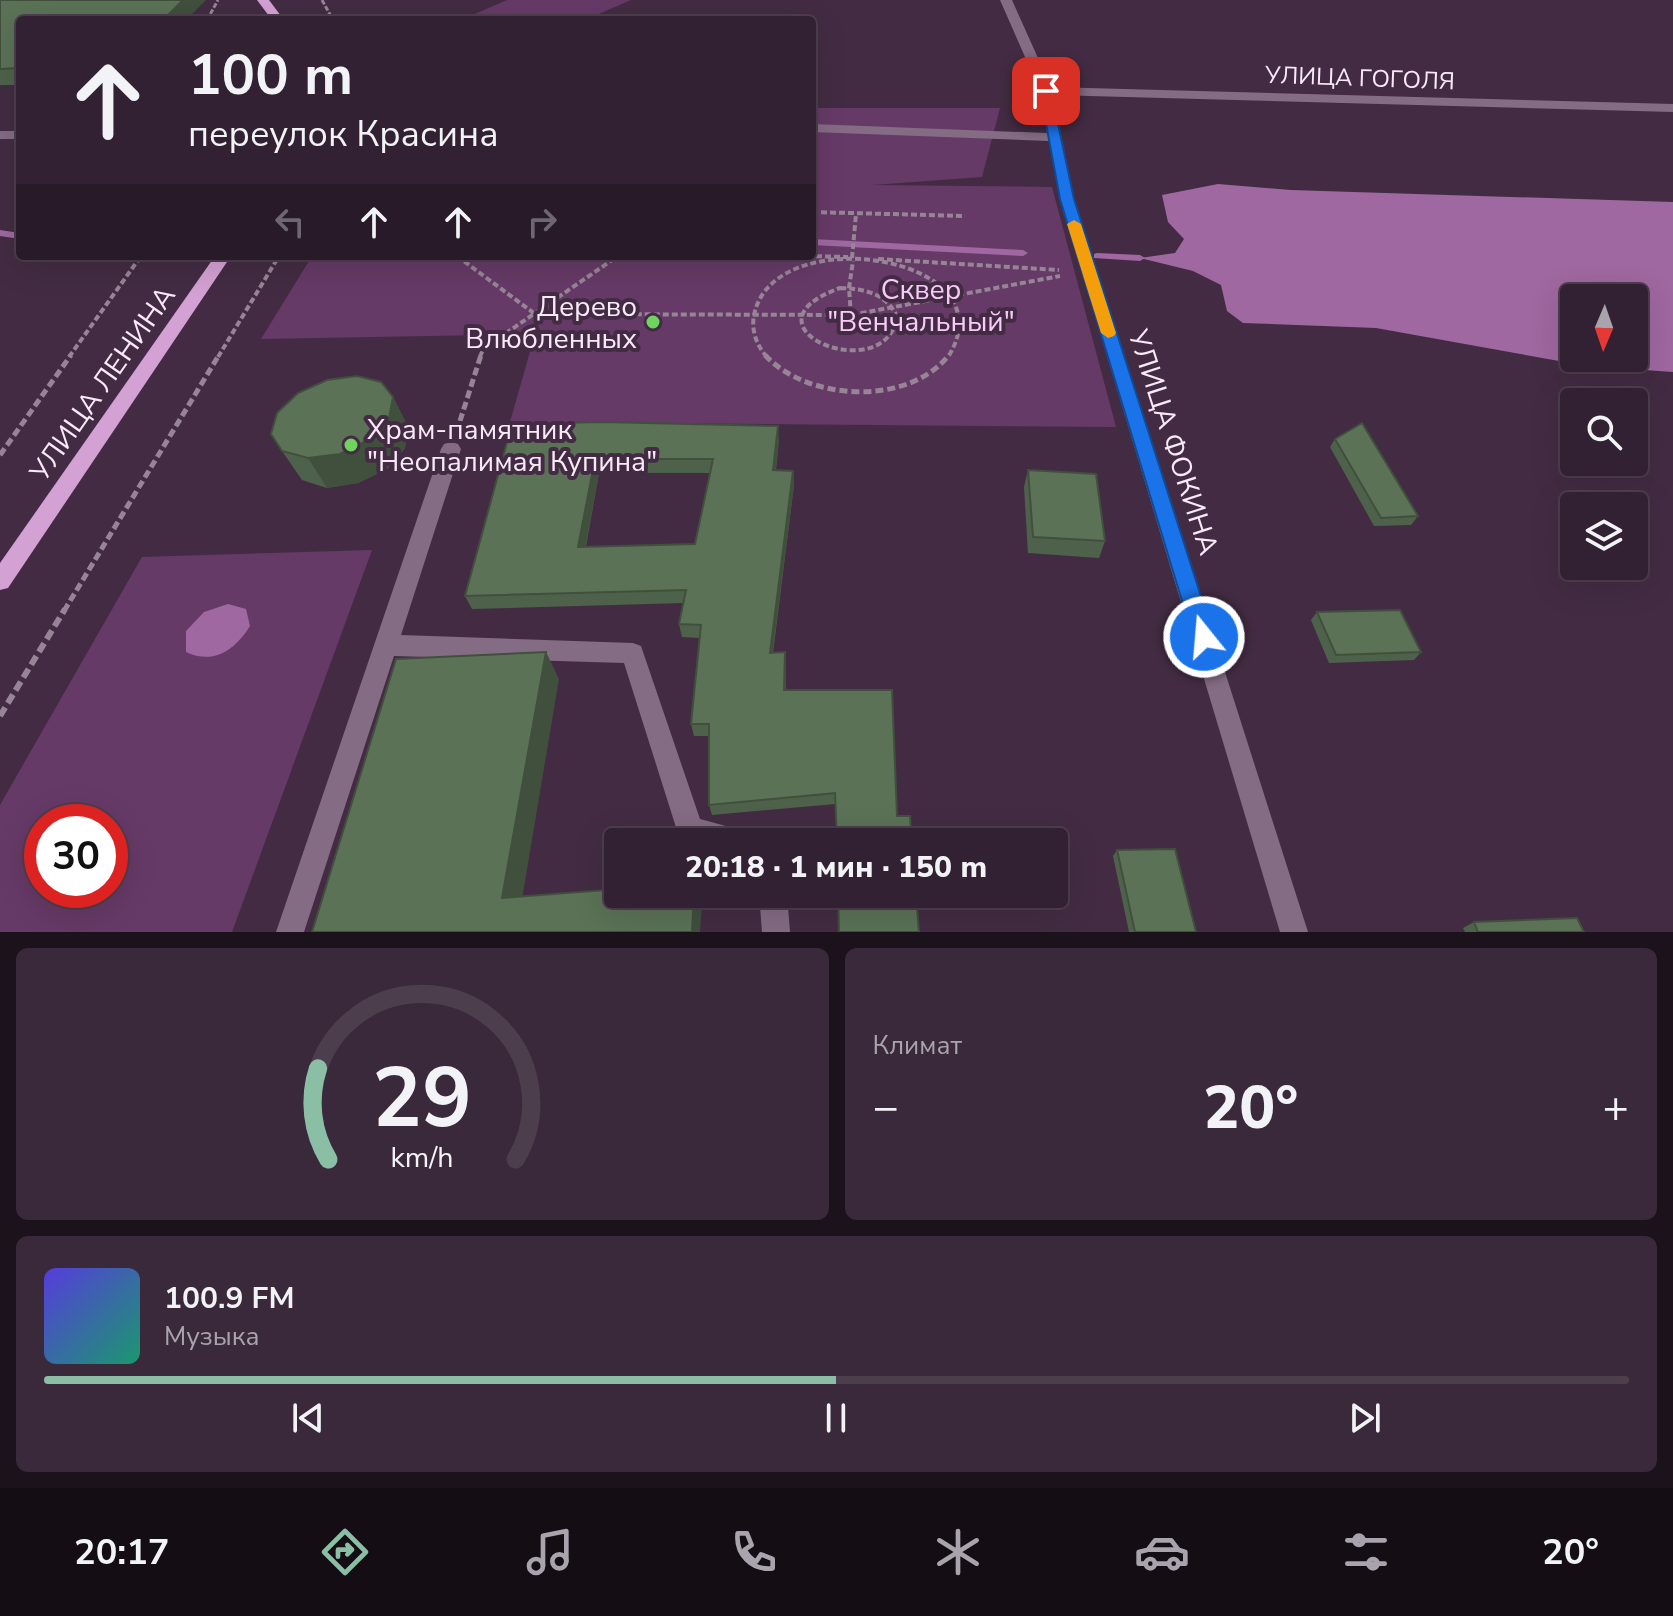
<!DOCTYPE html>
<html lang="ru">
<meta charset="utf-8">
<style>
body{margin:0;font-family:"Nunito Sans",sans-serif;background:#3a293a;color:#f1f3f6;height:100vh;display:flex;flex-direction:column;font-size:30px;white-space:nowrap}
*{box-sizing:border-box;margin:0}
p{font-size:26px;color:#a8a3ac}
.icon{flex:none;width:44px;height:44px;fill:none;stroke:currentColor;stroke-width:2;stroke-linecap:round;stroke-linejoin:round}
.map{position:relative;height:932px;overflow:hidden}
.panel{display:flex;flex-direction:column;gap:16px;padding:16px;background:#1c121c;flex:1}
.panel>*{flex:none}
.banner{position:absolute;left:16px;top:16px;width:800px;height:244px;border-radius:8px;box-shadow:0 8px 32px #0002,0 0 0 2px #4d3e4d;background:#322132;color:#f1f3f6;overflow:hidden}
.needle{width:52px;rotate:182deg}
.fabs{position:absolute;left:1560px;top:284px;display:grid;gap:16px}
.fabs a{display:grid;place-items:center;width:88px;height:88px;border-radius:8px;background:#322132;box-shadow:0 8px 32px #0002,0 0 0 2px #4d3e4d;font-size:40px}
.speed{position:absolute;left:24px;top:804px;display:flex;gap:16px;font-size:40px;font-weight:700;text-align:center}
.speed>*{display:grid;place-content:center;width:104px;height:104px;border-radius:50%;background:#322132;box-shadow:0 8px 32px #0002,0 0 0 2px #4d3e4d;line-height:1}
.speed .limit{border:12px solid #d22;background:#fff;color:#111}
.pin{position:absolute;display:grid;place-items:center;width:68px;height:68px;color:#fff;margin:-34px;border-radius:16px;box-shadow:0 4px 12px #0006}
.me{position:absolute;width:88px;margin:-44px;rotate:343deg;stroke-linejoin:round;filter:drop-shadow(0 0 6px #0008)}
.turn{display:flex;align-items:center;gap:28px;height:168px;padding:0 40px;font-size:36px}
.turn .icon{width:104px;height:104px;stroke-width:2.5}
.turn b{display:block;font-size:56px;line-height:68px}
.lanes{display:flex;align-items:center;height:76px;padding:0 40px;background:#0003;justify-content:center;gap:40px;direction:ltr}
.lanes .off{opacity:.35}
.big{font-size:60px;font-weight:800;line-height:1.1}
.panel .tile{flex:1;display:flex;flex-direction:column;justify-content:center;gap:12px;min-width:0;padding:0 28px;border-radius:12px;background:#3a293a}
.panel .dial{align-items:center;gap:0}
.dial svg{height:208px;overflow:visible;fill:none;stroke:#4d3e4d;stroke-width:7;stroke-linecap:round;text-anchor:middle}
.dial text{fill:#f1f3f6;stroke:none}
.song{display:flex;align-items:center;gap:24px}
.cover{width:96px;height:96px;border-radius:12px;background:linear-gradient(135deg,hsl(250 70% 55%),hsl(160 70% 35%))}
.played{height:8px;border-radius:4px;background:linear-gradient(90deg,#8abfa5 50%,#4d3e4d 50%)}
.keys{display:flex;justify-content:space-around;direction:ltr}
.heat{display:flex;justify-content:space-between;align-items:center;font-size:44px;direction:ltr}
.panel .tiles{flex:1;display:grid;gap:16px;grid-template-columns:1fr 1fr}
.tile:last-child{grid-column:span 2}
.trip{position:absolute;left:604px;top:828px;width:464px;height:80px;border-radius:8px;background:#322132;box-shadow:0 8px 32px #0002,0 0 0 2px #4d3e4d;font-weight:800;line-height:80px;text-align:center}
.menu{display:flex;height:128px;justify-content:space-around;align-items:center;background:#140d14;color:#a8a3ac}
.menu .icon{width:56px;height:56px}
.menu .selected{color:#8abfa5}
.menu b{font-size:36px;color:#f1f3f6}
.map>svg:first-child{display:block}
.green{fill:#663a67;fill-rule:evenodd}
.water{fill:#9f68a0;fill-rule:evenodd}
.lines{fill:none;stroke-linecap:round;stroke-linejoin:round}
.stream{fill:#9f68a0;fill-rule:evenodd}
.path-far3{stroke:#978497;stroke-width:3;stroke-dasharray:5 2;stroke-linecap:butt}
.path-far2{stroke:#978497;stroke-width:4;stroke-dasharray:6 3;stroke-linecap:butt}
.path-far1{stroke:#978497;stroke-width:5;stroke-dasharray:8 4;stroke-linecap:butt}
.path{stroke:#978497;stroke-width:6;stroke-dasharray:10 5;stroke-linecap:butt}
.minor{fill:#846c84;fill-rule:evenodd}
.major{fill:#d3a1d3;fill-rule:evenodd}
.wall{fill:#4e624b;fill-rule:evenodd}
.shaded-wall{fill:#40503d}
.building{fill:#5b7257;stroke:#40503d;stroke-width:2;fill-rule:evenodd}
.route{fill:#1a73e8;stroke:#114b97;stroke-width:2}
.slow{fill:#f59e0b}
.poi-dot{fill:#70d35f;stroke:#432c43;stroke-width:3}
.labels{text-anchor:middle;stroke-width:8;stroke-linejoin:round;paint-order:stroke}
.far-street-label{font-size:24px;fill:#f7e9f7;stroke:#432c43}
.park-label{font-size:28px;fill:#f9caf9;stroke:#432c43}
.poi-label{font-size:28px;fill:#f7e9f7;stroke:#432c43;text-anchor:end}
.street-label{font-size:28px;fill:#f7e9f7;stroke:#432c43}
</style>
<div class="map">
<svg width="1673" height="932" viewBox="0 0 1673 932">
<rect width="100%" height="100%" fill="#432c43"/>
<g class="green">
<path d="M507,0H631L585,20H461Z"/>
<path d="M812,108H1000L982,177L872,185L1052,187L1116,427L510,422L535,334L261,339L312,256H812Z"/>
<path d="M372,550L232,932H0V805L142,557ZM42,822H110V890H42Z"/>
</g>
<g class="water">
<path d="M1218,184L1291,190L1673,202V372L1587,366L1376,328L1243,323L1227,311L1221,285L1193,271L1140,258L1175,253L1184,239L1168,222L1162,195ZM1574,298H1634V358H1574Z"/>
<path d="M228,604L246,609L250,626C235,650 214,665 186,652V631L204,612Z"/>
</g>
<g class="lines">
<g class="stream">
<path d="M0,230L20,233V239L0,236Z"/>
<path d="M812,239L1023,250L1028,253L1023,256L812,245Z"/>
<path d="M1097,253L1140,255L1145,258L1140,261L1094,258V254Z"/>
</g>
<g class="path-far3">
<path d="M322,0L333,20"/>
<path d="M207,20L218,0"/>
</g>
<g class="path-far2">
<path d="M812,212L965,216"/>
<path d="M457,256L535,314L851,315L1060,276"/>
<path d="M807,256L848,257"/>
<path d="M852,258L856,214"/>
<path d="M878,259L1059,270"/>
<path d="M840,288C865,289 885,293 897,316C887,390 731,327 840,288Z"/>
<path d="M851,315L849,288L853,261"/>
<path d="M69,357L141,256"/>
<path d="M218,357L279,256"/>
<path d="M480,357L483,349L618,256"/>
<path d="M767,357C756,345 750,328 755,311C779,220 1012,256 948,357"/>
</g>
<g class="path-far1">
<path d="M765,355C807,401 908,407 949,355"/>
<path d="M460,421L481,355"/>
<path d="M0,455L71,355"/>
<path d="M64,611L219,355"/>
</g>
<path class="path" d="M0,716L65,609"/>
<g class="minor">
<path d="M1000,0H1012L1051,87L1673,104V112L1053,95L1074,199L1308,932H1280L1060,199L1049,141L812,132V124L1047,133L1040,91Z"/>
<rect x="0" y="131" width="20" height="8"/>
<path d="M451,442L458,444L461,449L401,635L633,643L641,646L700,819L748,832L752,842L680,840L624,663L394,656L304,932H276L441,449L444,444Z"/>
<path d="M759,894H787L790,932H762Z"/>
</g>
<g class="major">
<path d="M257,0H269L284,20H272Z"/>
<path d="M215,256H231L8,588L0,590V563Z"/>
</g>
</g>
<g class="wall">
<path d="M0,0L20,20V85H0Z"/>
<path d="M393,397L408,427L405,448L387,469L358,483L327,488L302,480L282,451Z"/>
<path d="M512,424L779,440L776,470L793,471L794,485L773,653L785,652L786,690L897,816L912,842L835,804L712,815L709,805V736H694L691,724L700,638L682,637L679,624L683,603L472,609L465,596ZM599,473H710L695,544L586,547Z"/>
<path d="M1335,439L1418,516L1411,525L1374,526L1330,447Z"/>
<path d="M1028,470L1105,541L1099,558L1028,553L1024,487Z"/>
<path d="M1317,612L1421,652L1414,660L1329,663L1311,620Z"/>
<path d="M1117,850L1196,932H1129L1113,856Z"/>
<path d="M1474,922L1584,932H1465L1463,928Z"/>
</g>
<g class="shaded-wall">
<path d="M183,0H206L186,20H163Z"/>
<path d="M393,397L408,427L405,448L387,469L358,483L327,488L308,458Z"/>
<path d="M778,426L779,440L774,484L773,470Z"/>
<path d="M595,459L599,473L583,560L578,547Z"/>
<path d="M793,471L794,485L771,665L770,653Z"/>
<path d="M546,652L559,679L519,917L502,898Z"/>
<path d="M785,652L786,665L785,702L784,690Z"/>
<path d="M694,894H698L702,903L700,932H692Z"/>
</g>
<g class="building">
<path d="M0,0H183L163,20H20V68L0,69Z"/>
<path d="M357,376L381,382L393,397L389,418L370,439L340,454L308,458L282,451L271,434L277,413L298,393L327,380Z"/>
<path d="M602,422L778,426L773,470L793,471L770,653L785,652L784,690H892L897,816H910L912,842H837L835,793L709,805V724H691L701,625L679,624L686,590L465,596L512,424ZM595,459H713L695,544L578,547Z"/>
<path d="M1362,423L1418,516L1381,518L1335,439Z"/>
<path d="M1028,470L1096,474L1105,541L1033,537Z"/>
<path d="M1400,610L1421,652L1336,655L1317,612Z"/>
<path d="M546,652L502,898L618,889V894H694L692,932H312L396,659Z"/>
<path d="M1175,849L1196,932H1135L1117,850Z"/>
<path d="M838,894H916L919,932H839Z"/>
<path d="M1577,918L1584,932H1478L1474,922Z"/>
</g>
<path class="route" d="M1046,87L1051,91L1074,199L1214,637L1211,643L1204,646L1196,643L1193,637L1060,199L1040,91Z"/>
<path class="slow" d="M1074,220L1081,224L1116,333L1114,336L1108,338L1101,333L1067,224Z"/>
<g class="poi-dot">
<circle cx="653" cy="322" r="8"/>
<circle cx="351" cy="445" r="8"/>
</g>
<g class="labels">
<g class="far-street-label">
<text transform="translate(1360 78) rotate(2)" y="8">УЛИЦА ГОГОЛЯ</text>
</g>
<g class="park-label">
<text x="921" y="299">Сквер<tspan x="921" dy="32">"Венчальный"</tspan></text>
</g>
<g class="poi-label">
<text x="637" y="316">Дерево<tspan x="637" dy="32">Влюбленных</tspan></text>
<text x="367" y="439" text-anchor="start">Храм-памятник<tspan x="367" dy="32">"Неопалимая Купина"</tspan></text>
</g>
<g class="street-label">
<text transform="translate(102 383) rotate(-55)" y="10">УЛИЦА ЛЕНИНА</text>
<text transform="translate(1174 442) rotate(72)" y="10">УЛИЦА ФОКИНА</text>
</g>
</g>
</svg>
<div class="fabs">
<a><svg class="needle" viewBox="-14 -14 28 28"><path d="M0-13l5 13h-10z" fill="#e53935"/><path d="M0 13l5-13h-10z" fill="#a8a3ac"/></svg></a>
<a><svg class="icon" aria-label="search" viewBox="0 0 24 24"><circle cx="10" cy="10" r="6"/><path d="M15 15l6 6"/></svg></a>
<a><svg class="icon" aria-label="layers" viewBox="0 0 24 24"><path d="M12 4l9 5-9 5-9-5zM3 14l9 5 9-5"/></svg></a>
</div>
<div class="speed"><div class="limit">30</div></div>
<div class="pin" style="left:1046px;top:91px;background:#d93025"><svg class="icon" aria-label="arrive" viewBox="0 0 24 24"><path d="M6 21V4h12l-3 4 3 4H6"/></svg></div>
<svg class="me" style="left:1204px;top:637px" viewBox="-20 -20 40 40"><circle r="17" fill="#1a73e8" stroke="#fff" stroke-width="3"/><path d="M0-11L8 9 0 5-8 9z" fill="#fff"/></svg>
<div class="trip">20:18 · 1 мин · 150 m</div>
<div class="banner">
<div class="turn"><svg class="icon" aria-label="ahead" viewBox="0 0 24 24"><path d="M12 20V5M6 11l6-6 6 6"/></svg><div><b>100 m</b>переулок Красина</div></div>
<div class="lanes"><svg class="icon off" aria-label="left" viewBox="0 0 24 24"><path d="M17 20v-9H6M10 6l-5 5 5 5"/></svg><svg class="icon" aria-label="ahead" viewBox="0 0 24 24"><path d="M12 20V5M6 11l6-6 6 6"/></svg><svg class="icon" aria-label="ahead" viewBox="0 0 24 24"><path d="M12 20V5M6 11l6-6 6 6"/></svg><svg class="icon off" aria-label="right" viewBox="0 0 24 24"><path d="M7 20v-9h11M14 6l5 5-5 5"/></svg></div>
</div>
</div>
<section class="panel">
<div class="tiles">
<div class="tile dial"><svg viewBox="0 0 100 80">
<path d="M14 69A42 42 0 1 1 86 69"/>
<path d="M14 69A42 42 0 0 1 10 34" stroke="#8abfa5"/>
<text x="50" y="56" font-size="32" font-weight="700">29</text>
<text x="50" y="72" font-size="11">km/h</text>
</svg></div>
<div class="tile"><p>Климат</p>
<div class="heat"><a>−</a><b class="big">20°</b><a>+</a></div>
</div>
<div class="tile">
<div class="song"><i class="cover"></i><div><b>100.9 FM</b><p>Музыка</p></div></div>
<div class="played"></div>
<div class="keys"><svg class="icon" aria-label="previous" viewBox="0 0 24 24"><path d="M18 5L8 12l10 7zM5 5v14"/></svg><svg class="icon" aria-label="pause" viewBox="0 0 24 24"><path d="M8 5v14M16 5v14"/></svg><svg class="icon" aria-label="next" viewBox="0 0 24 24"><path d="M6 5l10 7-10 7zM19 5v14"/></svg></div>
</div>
</div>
</section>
<nav class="menu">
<b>20:17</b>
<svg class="icon selected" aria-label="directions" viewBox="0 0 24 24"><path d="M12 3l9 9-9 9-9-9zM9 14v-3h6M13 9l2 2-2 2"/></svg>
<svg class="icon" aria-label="music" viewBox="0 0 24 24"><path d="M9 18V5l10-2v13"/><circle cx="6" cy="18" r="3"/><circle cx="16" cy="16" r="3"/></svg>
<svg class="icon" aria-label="phone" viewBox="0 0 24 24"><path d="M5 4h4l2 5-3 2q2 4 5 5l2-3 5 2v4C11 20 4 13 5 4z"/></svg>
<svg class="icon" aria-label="climate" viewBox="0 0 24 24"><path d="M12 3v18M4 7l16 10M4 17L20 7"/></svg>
<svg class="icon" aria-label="car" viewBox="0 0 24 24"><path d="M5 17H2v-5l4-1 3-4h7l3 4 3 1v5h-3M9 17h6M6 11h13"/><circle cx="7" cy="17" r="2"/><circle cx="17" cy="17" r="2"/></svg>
<svg class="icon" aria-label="filters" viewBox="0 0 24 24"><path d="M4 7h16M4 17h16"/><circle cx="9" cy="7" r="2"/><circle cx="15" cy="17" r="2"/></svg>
<b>20°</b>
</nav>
